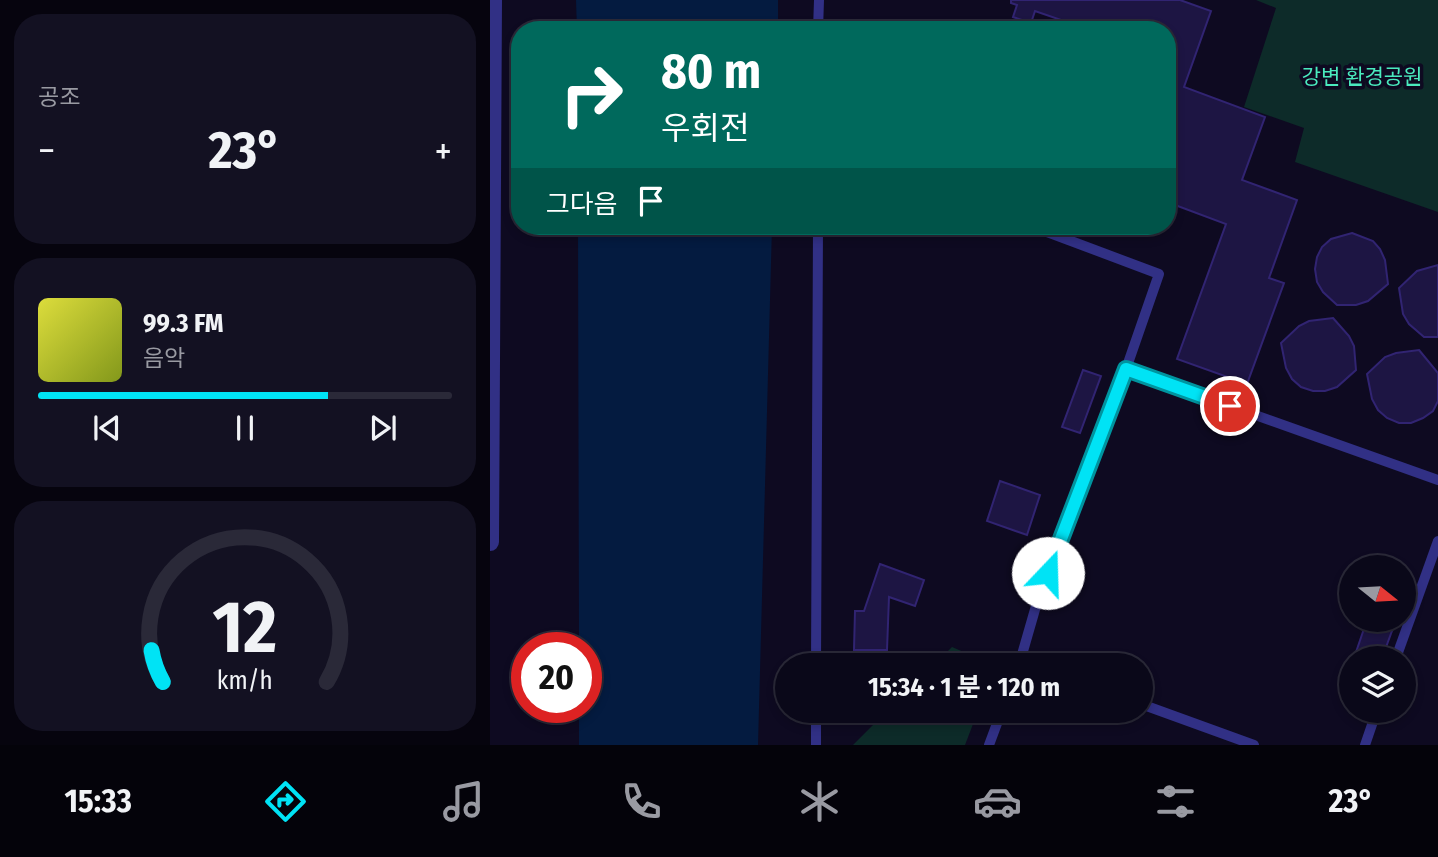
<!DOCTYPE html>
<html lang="ko">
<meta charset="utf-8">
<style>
body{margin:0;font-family:"Fira Sans Condensed","Noto Sans KR",sans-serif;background:#131122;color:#f1f3f6;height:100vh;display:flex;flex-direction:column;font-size:26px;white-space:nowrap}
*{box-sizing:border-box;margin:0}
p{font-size:23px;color:#999aa2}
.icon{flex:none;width:38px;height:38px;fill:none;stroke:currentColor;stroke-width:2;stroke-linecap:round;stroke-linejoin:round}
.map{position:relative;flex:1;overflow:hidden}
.details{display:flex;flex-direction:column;gap:14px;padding:14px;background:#06040e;width:490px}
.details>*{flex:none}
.hud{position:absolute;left:21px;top:21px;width:665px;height:214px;border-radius:28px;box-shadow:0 4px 10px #0003,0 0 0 2px #2a2938;background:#00695c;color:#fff;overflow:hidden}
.needle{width:46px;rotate:108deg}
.buttons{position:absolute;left:849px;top:555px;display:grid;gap:14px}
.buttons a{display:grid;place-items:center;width:77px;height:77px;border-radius:50%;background:#0a0819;box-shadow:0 4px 10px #0003,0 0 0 2px #2a2938;font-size:35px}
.speed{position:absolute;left:21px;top:632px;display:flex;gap:14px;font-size:35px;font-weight:700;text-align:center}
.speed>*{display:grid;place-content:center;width:91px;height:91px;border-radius:50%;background:#0a0819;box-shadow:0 4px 10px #0003,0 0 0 2px #2a2938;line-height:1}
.speed .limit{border:10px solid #d22;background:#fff;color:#111}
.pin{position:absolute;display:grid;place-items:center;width:60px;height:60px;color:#fff;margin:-30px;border:4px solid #fff;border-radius:50%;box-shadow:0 2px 7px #0007}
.me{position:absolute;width:77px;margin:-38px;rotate:21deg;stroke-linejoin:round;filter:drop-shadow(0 0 5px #0008)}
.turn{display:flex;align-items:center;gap:24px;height:147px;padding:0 35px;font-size:32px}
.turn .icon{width:91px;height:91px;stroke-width:2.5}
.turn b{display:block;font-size:49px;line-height:60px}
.then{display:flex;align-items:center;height:66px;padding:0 35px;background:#0003;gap:14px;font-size:26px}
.big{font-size:52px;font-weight:700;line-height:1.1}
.details .card{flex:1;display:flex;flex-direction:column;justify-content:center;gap:10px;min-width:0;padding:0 24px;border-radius:28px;background:#131122}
.details .dial{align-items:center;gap:0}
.dial svg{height:182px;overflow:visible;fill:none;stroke:#2a2938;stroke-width:7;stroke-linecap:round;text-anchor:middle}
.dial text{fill:#f1f3f6;stroke:none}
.song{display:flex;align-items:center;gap:21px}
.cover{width:84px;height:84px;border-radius:10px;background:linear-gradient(135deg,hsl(60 70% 55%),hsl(70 70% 35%))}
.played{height:7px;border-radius:4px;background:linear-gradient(90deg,#00e3f5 70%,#2a2938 70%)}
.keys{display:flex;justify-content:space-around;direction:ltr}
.heat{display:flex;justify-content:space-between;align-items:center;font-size:38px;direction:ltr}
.trip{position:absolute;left:285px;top:653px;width:378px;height:70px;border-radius:35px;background:#0a0819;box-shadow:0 4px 10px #0003,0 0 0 2px #2a2938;font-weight:700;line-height:70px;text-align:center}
.tabs{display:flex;height:112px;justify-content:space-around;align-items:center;background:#04030a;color:#999aa2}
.tabs .icon{width:49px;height:49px}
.tabs .current{color:#00e3f5}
.tabs b{font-size:32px;color:#f1f3f6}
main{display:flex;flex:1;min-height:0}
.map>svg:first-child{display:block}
.green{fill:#0d2b29}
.water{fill:#041b40}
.building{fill:#1d1543;stroke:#312472;stroke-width:2}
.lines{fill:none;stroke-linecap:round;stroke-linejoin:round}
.lane{stroke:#313085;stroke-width:10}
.street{stroke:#313085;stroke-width:18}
.route-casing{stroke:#00949f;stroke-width:18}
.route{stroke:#00e3f5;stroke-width:12}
.labels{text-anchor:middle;stroke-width:7;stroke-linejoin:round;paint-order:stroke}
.park-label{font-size:21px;fill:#4aebbe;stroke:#0e0a21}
</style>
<main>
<section class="details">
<div class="card"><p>공조</p>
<div class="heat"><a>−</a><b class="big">23°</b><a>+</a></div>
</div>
<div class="card">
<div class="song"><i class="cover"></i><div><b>99.3 FM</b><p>음악</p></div></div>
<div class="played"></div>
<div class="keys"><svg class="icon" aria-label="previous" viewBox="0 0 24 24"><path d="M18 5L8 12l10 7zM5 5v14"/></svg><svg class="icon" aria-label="pause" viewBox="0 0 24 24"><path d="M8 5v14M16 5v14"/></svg><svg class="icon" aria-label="next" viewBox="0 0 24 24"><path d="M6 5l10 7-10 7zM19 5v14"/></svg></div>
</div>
<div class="card dial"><svg viewBox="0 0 100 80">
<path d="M14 69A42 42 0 1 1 86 69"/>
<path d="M14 69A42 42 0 0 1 9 55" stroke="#00e3f5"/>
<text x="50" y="56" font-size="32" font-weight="700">12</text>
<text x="50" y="72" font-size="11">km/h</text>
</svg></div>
</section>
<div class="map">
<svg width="948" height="745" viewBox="0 0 948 745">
<rect width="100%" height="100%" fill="#0e0a21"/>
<g class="green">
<path d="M766,0H948V212L805,162L814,128L754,107L786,8Z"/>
<path d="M462,647L504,665H444Z"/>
<path d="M398,710H488V711L475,745H363Z"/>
</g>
<g class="water">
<path d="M86,0H288V30H87Z"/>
<path d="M88,226H282L268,745H89V707H96V648L89,647Z"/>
</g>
<g class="building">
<path d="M521,0H690L721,11L694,87L775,117L752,180L807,200L779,278L794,283L757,384L687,359L736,224L677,202V30H600L545,11L541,23L523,17L527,5L521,3Z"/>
<path d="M862,233L883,241L890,249L895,260L898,284L878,301L866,305H847L833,292L827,282L825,269L827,257L832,247L841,239Z"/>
<path d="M948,265V337H934L919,324L913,314L909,288L927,271Z"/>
<path d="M843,318L859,336L864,346L866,370L847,387L835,391H823L811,387L802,379L796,368L791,343L809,326L819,321Z"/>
<path d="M929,350L948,373V401L943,411L933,418L921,423H909L897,418L888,410L882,399L877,374L895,357L906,353Z"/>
<path d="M593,370L611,376L590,433L572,427Z"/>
<path d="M510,481L550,495L537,535L497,521Z"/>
<path d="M390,564L434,580L425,606L399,597L397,650H364L365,611H374Z"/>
<path d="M877,620H906L892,658H864Z"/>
</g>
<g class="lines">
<g class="lane">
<path d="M328,30L329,0"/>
<path d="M636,369L948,480"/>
<path d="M906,658L948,541"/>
<path d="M531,660L545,665"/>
<path d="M326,665L328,226"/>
<path d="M529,665L548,599L636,369L669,274L541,226"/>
<path d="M651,704L764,745"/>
<path d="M326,745V710"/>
<path d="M499,745L512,710"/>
<path d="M875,745L887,710"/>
</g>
<path class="street" d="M0,542L3,0"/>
</g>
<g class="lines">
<g class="route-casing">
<path id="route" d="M558,573L636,369L740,406"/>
</g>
<use href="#route" class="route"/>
</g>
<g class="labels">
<g class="park-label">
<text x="872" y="84">강변 환경공원</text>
</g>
</g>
</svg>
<div class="buttons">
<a><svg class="needle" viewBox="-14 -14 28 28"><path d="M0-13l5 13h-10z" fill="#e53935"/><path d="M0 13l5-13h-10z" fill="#999aa2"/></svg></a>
<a><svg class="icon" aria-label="layers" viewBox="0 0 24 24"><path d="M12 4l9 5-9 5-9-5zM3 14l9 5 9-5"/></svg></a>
</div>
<div class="speed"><div class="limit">20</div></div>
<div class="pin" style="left:740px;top:406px;background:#d93025"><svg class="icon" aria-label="arrive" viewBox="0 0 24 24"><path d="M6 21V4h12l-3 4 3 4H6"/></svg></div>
<svg class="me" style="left:558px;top:573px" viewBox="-20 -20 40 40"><circle r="19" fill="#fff"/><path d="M0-13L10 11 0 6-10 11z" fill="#00e3f5"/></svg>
<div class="trip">15:34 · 1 분 · 120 m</div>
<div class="hud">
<div class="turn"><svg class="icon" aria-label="right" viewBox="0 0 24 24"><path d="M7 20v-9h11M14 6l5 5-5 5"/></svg><div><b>80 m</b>우회전</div></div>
<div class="then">그다음<svg class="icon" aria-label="arrive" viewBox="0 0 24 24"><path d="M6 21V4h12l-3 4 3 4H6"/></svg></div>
</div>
</div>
</main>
<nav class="tabs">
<b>15:33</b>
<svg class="icon current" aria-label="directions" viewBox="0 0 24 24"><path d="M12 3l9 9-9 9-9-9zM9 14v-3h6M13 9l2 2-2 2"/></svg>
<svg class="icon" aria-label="music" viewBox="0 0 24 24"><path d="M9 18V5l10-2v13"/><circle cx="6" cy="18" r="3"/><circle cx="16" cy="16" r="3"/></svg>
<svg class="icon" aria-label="phone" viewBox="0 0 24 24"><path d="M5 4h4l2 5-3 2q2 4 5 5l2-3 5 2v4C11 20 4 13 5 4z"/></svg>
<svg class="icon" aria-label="climate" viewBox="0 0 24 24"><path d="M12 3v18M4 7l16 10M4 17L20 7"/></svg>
<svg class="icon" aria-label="car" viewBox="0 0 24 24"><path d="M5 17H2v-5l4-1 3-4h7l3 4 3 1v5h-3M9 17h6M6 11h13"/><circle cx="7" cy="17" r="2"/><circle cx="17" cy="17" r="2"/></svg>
<svg class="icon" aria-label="filters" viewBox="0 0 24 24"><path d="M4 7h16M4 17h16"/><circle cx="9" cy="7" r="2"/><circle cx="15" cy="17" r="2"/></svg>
<b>23°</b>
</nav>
